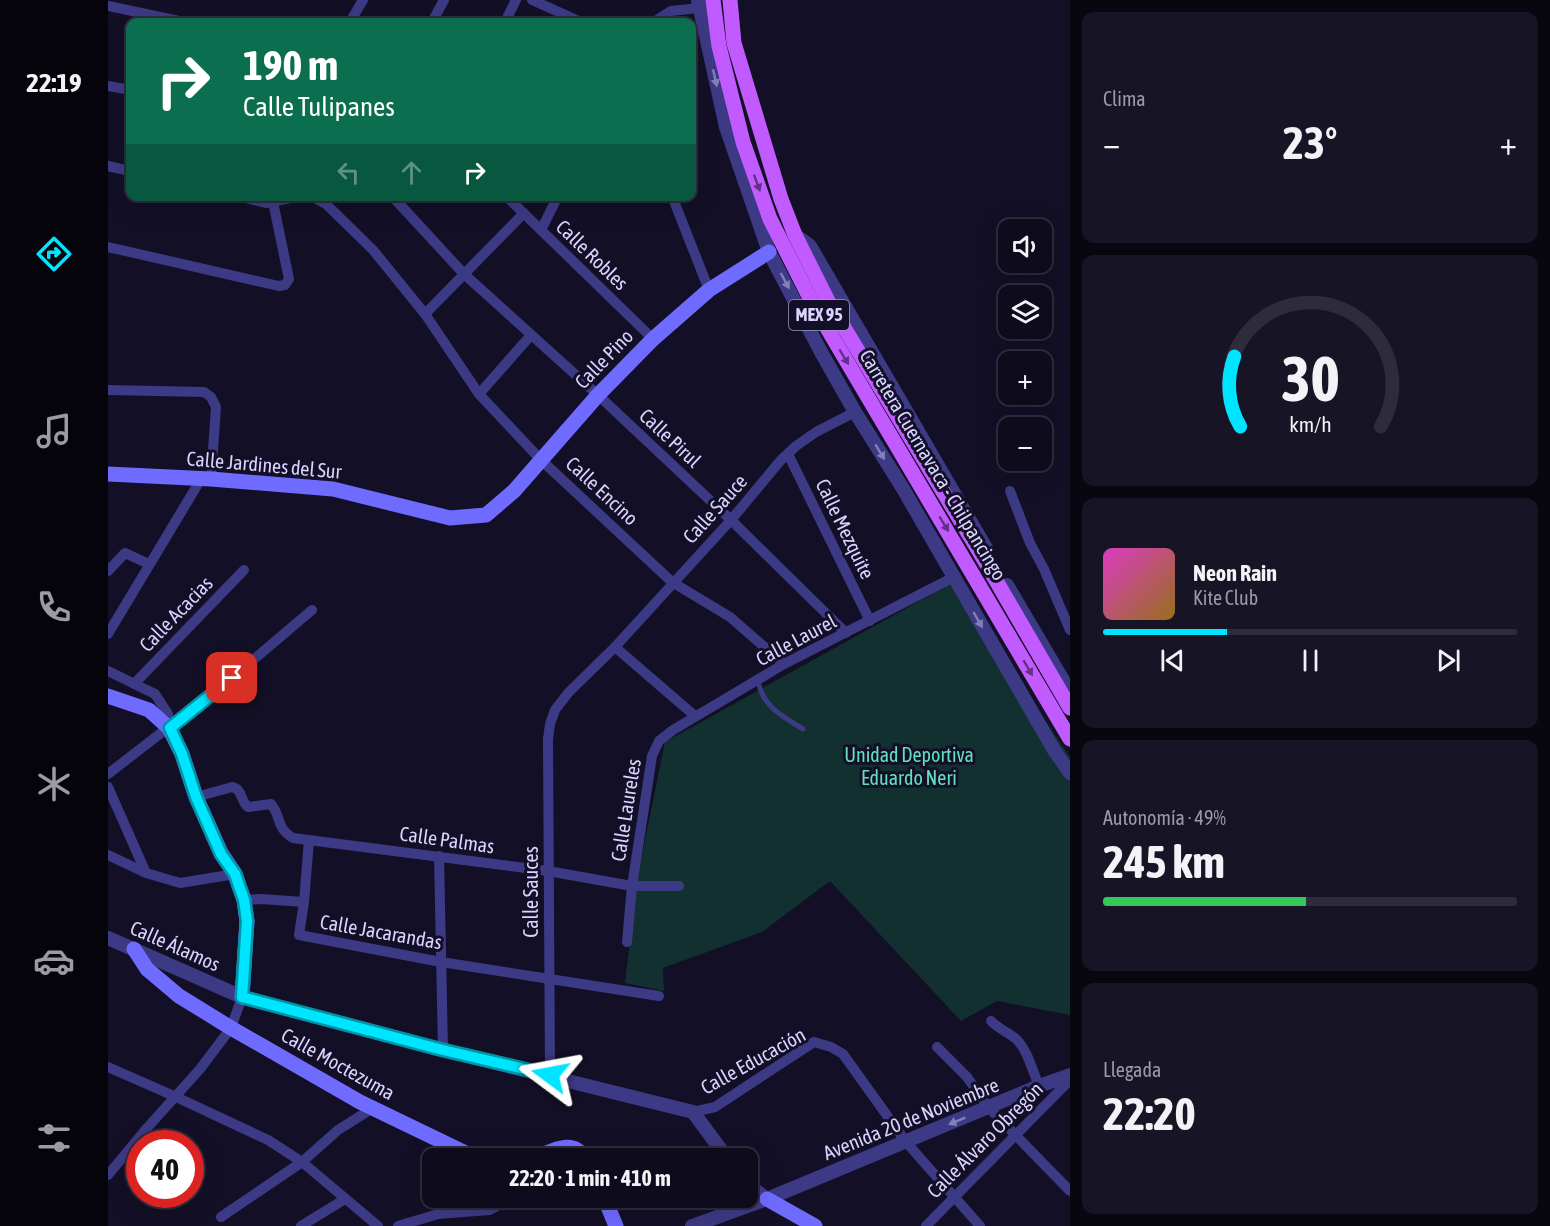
<!DOCTYPE html>
<html lang="es">
<meta charset="utf-8">
<style>
body{margin:0;font-family:"Asap Condensed",sans-serif;background:#171425;color:#f1f3f6;height:100vh;display:flex;flex-direction:column;font-size:22px;white-space:nowrap}
*{box-sizing:border-box;margin:0}
p{font-size:20px;color:#9b9ba3}
.icon{flex:none;width:33px;height:33px;fill:none;stroke:currentColor;stroke-width:2;stroke-linecap:round;stroke-linejoin:round}
.map{position:relative;flex:1;overflow:hidden}
.side{display:flex;flex-direction:column;gap:12px;padding:12px;background:#08060f;width:480px}
.side>*{flex:none}
.top-card{position:absolute;left:18px;top:18px;width:570px;height:183px;border-radius:12px;box-shadow:0 6px 24px #0002,0 0 0 2px #2e2b3b;background:#0b6e4f;color:#fff;overflow:hidden}
.buttons{position:absolute;left:890px;top:219px;display:grid;gap:12px}
.buttons a{display:grid;place-items:center;width:54px;height:54px;border-radius:12px;background:#0e0b1c;box-shadow:0 6px 24px #0002,0 0 0 2px #2e2b3b;font-size:30px}
.speed{position:absolute;left:18px;top:1130px;display:flex;gap:12px;font-size:30px;font-weight:700;text-align:center}
.speed>*{display:grid;place-content:center;width:78px;height:78px;border-radius:50%;background:#0e0b1c;box-shadow:0 6px 24px #0002,0 0 0 2px #2e2b3b;line-height:1}
.speed .limit{border:9px solid #d22;background:#fff;color:#111}
.pin{position:absolute;display:grid;place-items:center;width:51px;height:51px;color:#fff;margin:-26px;border-radius:12px;box-shadow:0 3px 9px #0006}
.me{position:absolute;width:66px;margin:-33px;rotate:283deg;stroke-linejoin:round;filter:drop-shadow(0 0 4px #0008)}
.turn{display:flex;align-items:center;gap:21px;height:126px;padding:0 18px;font-size:27px}
.turn .icon{width:78px;height:78px;stroke-width:2.5}
.turn b{display:block;font-size:42px;line-height:51px}
.lanes{display:flex;align-items:center;height:57px;padding:0 18px;background:#0003;justify-content:center;gap:30px;direction:ltr}
.lanes .off{opacity:.35}
.big{font-size:45px;font-weight:700;line-height:1.1}
.side .card{flex:1;display:flex;flex-direction:column;justify-content:center;gap:9px;min-width:0;padding:0 21px;border-radius:12px;background:#171425}
.side .dial{align-items:center;gap:0}
.dial svg{height:156px;overflow:visible;fill:none;stroke:#2e2b3b;stroke-width:7;stroke-linecap:round;text-anchor:middle}
.dial text{fill:#f1f3f6;stroke:none}
.song{display:flex;align-items:center;gap:18px}
.cover{width:72px;height:72px;border-radius:9px;background:linear-gradient(135deg,hsl(310 70% 55%),hsl(40 70% 35%))}
.played{height:6px;border-radius:3px;background:linear-gradient(90deg,#00e5ff 30%,#2e2b3b 30%)}
.keys{display:flex;justify-content:space-around;direction:ltr}
.heat{display:flex;justify-content:space-between;align-items:center;font-size:33px;direction:ltr}
.charge{height:9px;border-radius:4px;background:linear-gradient(90deg,#34c759 49%,#2e2b3b 0)}
.trip{position:absolute;left:314px;top:1148px;width:336px;height:60px;border-radius:12px;background:#0e0b1c;box-shadow:0 6px 24px #0002,0 0 0 2px #2e2b3b;font-weight:700;line-height:60px;text-align:center}
main{display:flex;flex:1;min-height:0}
.menu{display:flex;flex-direction:column;width:108px;justify-content:space-around;align-items:center;background:#06040b;color:#9b9ba3}
.menu .icon{width:42px;height:42px}
.menu .on{color:#00e5ff}
.menu b{font-size:27px;color:#f1f3f6}
.map>svg:first-child{display:block}
.green{fill:#12302f}
.lines{fill:none;stroke-linecap:round;stroke-linejoin:round}
.service{stroke:#3d3a85;stroke-width:5}
.minor{stroke:#3d3a85;stroke-width:10}
.tertiary{stroke:#3d3a85;stroke-width:14}
.secondary{stroke:#6f6bff;stroke-width:15}
.primary{stroke:#c25bff;stroke-width:15}
.oneway{fill:#837fbc}
.oneway2{fill:#623188}
.route-casing{stroke:#0095a6;stroke-width:15}
.route{stroke:#00e5ff;stroke-width:10}
.labels{text-anchor:middle;stroke-width:6;stroke-linejoin:round;paint-order:stroke}
.shield{fill:#130f26;stroke:#9e99be;stroke-width:1.5}
.shield-label{font-size:18px;font-weight:bold;fill:#d9d4ff}
.street-label{font-size:20px;fill:#d9d4ff;stroke:#130f26}
.park-label{font-size:20px;fill:#5fe0c0;stroke:#130f26}
</style>
<main>
<nav class="menu">
<b>22:19</b>
<svg class="icon on" aria-label="directions" viewBox="0 0 24 24"><path d="M12 3l9 9-9 9-9-9zM9 14v-3h6M13 9l2 2-2 2"/></svg>
<svg class="icon" aria-label="music" viewBox="0 0 24 24"><path d="M9 18V5l10-2v13"/><circle cx="6" cy="18" r="3"/><circle cx="16" cy="16" r="3"/></svg>
<svg class="icon" aria-label="phone" viewBox="0 0 24 24"><path d="M5 4h4l2 5-3 2q2 4 5 5l2-3 5 2v4C11 20 4 13 5 4z"/></svg>
<svg class="icon" aria-label="climate" viewBox="0 0 24 24"><path d="M12 3v18M4 7l16 10M4 17L20 7"/></svg>
<svg class="icon" aria-label="car" viewBox="0 0 24 24"><path d="M5 17H2v-5l4-1 3-4h7l3 4 3 1v5h-3M9 17h6M6 11h13"/><circle cx="7" cy="17" r="2"/><circle cx="17" cy="17" r="2"/></svg>
<svg class="icon" aria-label="filters" viewBox="0 0 24 24"><path d="M4 7h16M4 17h16"/><circle cx="9" cy="7" r="2"/><circle cx="15" cy="17" r="2"/></svg>
</nav>
<div class="map">
<svg width="962" height="1226" viewBox="0 0 962 1226">
<rect width="100%" height="100%" fill="#130f26"/>
<path class="green" d="M844,583L962,757V1015L889,1001L853,1021L722,881L654,932L555,968L556,991L517,983L529,879L557,742Z"/>
<g class="lines">
<path class="service" d="M650,681C655,707 674,716 695,729"/>
<g class="minor">
<path d="M424,0L473,22"/>
<path d="M0,6L76,22"/>
<path d="M242,22L255,0"/>
<path d="M324,22L336,0"/>
<path d="M397,22L408,0"/>
<path d="M546,22L563,11L591,8"/>
<path d="M0,86L22,90"/>
<path d="M0,166L22,171"/>
<path d="M130,196L158,203L187,197H205L218,204L265,250L317,314L371,394L432,459L564,582L622,617L676,664"/>
<path d="M284,196L356,274L490,395L623,520L738,633"/>
<path d="M398,196L545,339"/>
<path d="M564,196L601,290"/>
<path d="M433,230L450,196"/>
<path d="M0,247L171,286L177,285L181,279L164,197"/>
<path d="M317,314L416,213"/>
<path d="M0,390L96,392L103,397L108,407L103,479"/>
<path d="M371,394L423,335"/>
<path d="M680,454L762,621"/>
<path d="M902,491L922,543L936,569L962,630"/>
<path d="M0,571L17,553L41,564"/>
<path d="M0,634L93,479"/>
<path d="M507,647L587,716"/>
<path d="M0,671L47,694L60,714L61,728"/>
<path d="M26,684L136,570"/>
<path d="M0,774L124,678L204,610"/>
<path d="M0,787L38,873"/>
<path d="M88,797L124,787C135,789 132,801 140,807L163,804C174,817 167,827 185,838L440,871L524,886H571"/>
<path d="M201,840L196,902L191,935L333,962L551,996"/>
<path d="M0,855L38,873L72,883L127,874"/>
<path d="M331,856L335,1050"/>
<path d="M136,900L153,899L196,902"/>
<path d="M519,942L524,886L544,756L551,741L565,730L676,664L846,577"/>
<path d="M883,1021C891,1029 899,1032 907,1038C919,1048 925,1072 931,1086"/>
<path d="M829,1047L859,1077L881,1108L962,1191"/>
<path d="M0,1067L66,1096L160,1140L194,1162L270,1226"/>
<path d="M442,1075L440,739L442,724L447,710L461,692L507,647L623,520L673,460L688,446L708,432L747,412"/>
<path d="M585,1112L607,1107L706,1042L723,1047L735,1054L798,1142L872,1226"/>
<path d="M0,1175L39,1128L92,1069L123,1028L134,997"/>
<path d="M113,1217L194,1162L230,1130L265,1108"/>
<path d="M193,1226L237,1199"/>
<path d="M290,1226L330,1214L382,1210L398,1201L400,1197"/>
<path d="M818,1226L962,1080"/>
</g>
<g class="tertiary">
<path d="M590,0L618,127L661,252L713,352L747,412L794,487L946,750L962,773"/>
<path d="M687,235L702,246L878,548"/>
<path d="M899,585L962,692"/>
<path d="M0,938L134,997L335,1050L585,1112L619,1158"/>
<path d="M639,1184L659,1199"/>
<path d="M584,1226L659,1199L931,1086L962,1075"/>
</g>
<g class="secondary">
<path d="M0,474L103,479L225,489L342,518L378,515L406,491L490,395L545,339L601,290L661,252"/>
<path d="M0,696L41,710L61,728L74,754L88,797L113,853L127,874L136,900L139,921L134,997"/>
<path d="M26,949L39,969L71,996L123,1028L252,1102L368,1158"/>
<path d="M426,1158C443,1152 465,1137 476,1158"/>
<path d="M496,1197L508,1226"/>
<path d="M659,1199L707,1226"/>
</g>
<g class="primary">
<path d="M605,0L611,46L635,142L662,219L706,306L962,739"/>
<path d="M622,0L626,43L673,199L687,235L720,301L872,553L962,708"/>
</g>
</g>
<defs><path id="oneway-solid" d="M-6-.8H1V-3.2L6.5 0L1 3.2V.8H-6Z" transform="scale(1.5)"/></defs>
<g class="oneway">
<use href="#oneway-solid" transform="translate(607 78) rotate(77)"/>
<use href="#oneway-solid" transform="translate(677 281) rotate(62)"/>
<use href="#oneway-solid" transform="translate(772 452) rotate(59)"/>
<use href="#oneway-solid" transform="translate(870 620) rotate(60)"/>
<use href="#oneway-solid" transform="translate(849 1121) rotate(158)"/>
</g>
<g class="oneway2">
<use href="#oneway-solid" transform="translate(649 183) rotate(70)"/>
<use href="#oneway-solid" transform="translate(736 357) rotate(59)"/>
<use href="#oneway-solid" transform="translate(836 524) rotate(59)"/>
<use href="#oneway-solid" transform="translate(920 668) rotate(60)"/>
</g>
<g class="lines">
<g class="route-casing">
<path id="route" d="M124,678L62,728L74,754L88,797L113,854L127,874L136,900L139,921L134,997L335,1050L442,1075"/>
</g>
<use href="#route" class="route"/>
</g>
<g class="labels">
<rect class="shield" x="681" y="300" width="60" height="30" rx="4.5"/>
<g class="shield-label">
<text x="711" y="321">MEX 95</text>
</g>
<g class="street-label">
<text transform="translate(484 255) rotate(44)" y="7">Calle Robles</text>
<text transform="translate(496 359) rotate(-46)" y="7">Calle Pino</text>
<text transform="translate(562 438) rotate(43)" y="7">Calle Pirul</text>
<text transform="translate(156 465) rotate(5)" y="7">Calle Jardines del Sur</text>
<text transform="translate(825 465) rotate(59)" y="7">Carretera Cuernavaca - Chilpancingo</text>
<text transform="translate(494 491) rotate(43)" y="7">Calle Encino</text>
<text transform="translate(607 509) rotate(-48)" y="7">Calle Sauce</text>
<text transform="translate(737 529) rotate(64)" y="7">Calle Mezquite</text>
<text transform="translate(68 614) rotate(-46)" y="7">Calle Acacias</text>
<text transform="translate(688 640) rotate(-28)" y="7">Calle Laurel</text>
<text transform="translate(518 810) rotate(-81)" y="7">Calle Laureles</text>
<text transform="translate(339 840) rotate(8)" y="7">Calle Palmas</text>
<text transform="translate(423 892) rotate(-90)" y="7">Calle Sauces</text>
<text transform="translate(273 932) rotate(10)" y="7">Calle Jacarandas</text>
<text transform="translate(67 946) rotate(24)" y="7">Calle Álamos</text>
<text transform="translate(645 1061) rotate(-29)" y="7">Calle Educación</text>
<text transform="translate(230 1064) rotate(29)" y="7">Calle Moctezuma</text>
<text transform="translate(803 1119) rotate(-22)" y="7">Avenida 20 de Noviembre</text>
<text transform="translate(877 1140) rotate(-45)" y="7">Calle Álvaro Obregón</text>
</g>
<g class="park-label">
<text x="801" y="762">Unidad Deportiva<tspan x="801" dy="23">Eduardo Neri</tspan></text>
</g>
</g>
</svg>
<div class="buttons">
<a><svg class="icon" aria-label="sound" viewBox="0 0 24 24"><path d="M4 9h4l5-4v14l-5-4H4zM17 9q2 3 0 6"/></svg></a>
<a><svg class="icon" aria-label="layers" viewBox="0 0 24 24"><path d="M12 4l9 5-9 5-9-5zM3 14l9 5 9-5"/></svg></a>
<a>+</a>
<a>−</a>
</div>
<div class="speed"><div class="limit">40</div></div>
<div class="pin" style="left:124px;top:678px;background:#d93025"><svg class="icon" aria-label="arrive" viewBox="0 0 24 24"><path d="M6 21V4h12l-3 4 3 4H6"/></svg></div>
<svg class="me" style="left:442px;top:1075px" viewBox="-20 -20 40 40"><path d="M0-17L14 15 0 8-14 15z" fill="#00e5ff" stroke="#fff" stroke-width="4"/></svg>
<div class="trip">22:20 · 1 min · 410 m</div>
<div class="top-card">
<div class="turn"><svg class="icon" aria-label="right" viewBox="0 0 24 24"><path d="M7 20v-9h11M14 6l5 5-5 5"/></svg><div><b>190 m</b>Calle Tulipanes</div></div>
<div class="lanes"><svg class="icon off" aria-label="left" viewBox="0 0 24 24"><path d="M17 20v-9H6M10 6l-5 5 5 5"/></svg><svg class="icon off" aria-label="ahead" viewBox="0 0 24 24"><path d="M12 20V5M6 11l6-6 6 6"/></svg><svg class="icon" aria-label="right" viewBox="0 0 24 24"><path d="M7 20v-9h11M14 6l5 5-5 5"/></svg></div>
</div>
</div>
<section class="side">
<div class="card"><p>Clima</p>
<div class="heat"><a>−</a><b class="big">23°</b><a>+</a></div>
</div>
<div class="card dial"><svg viewBox="0 0 100 80">
<path d="M14 69A42 42 0 1 1 86 69"/>
<path d="M14 69A42 42 0 0 1 11 33" stroke="#00e5ff"/>
<text x="50" y="56" font-size="32" font-weight="700">30</text>
<text x="50" y="72" font-size="11">km/h</text>
</svg></div>
<div class="card">
<div class="song"><i class="cover"></i><div><b>Neon Rain</b><p>Kite Club</p></div></div>
<div class="played"></div>
<div class="keys"><svg class="icon" aria-label="previous" viewBox="0 0 24 24"><path d="M18 5L8 12l10 7zM5 5v14"/></svg><svg class="icon" aria-label="pause" viewBox="0 0 24 24"><path d="M8 5v14M16 5v14"/></svg><svg class="icon" aria-label="next" viewBox="0 0 24 24"><path d="M6 5l10 7-10 7zM19 5v14"/></svg></div>
</div>
<div class="card"><p>Autonomía · 49%</p><b class="big">245 km</b><div class="charge"></div></div>
<div class="card"><p>Llegada</p><b class="big">22:20</b></div>
</section>
</main>
